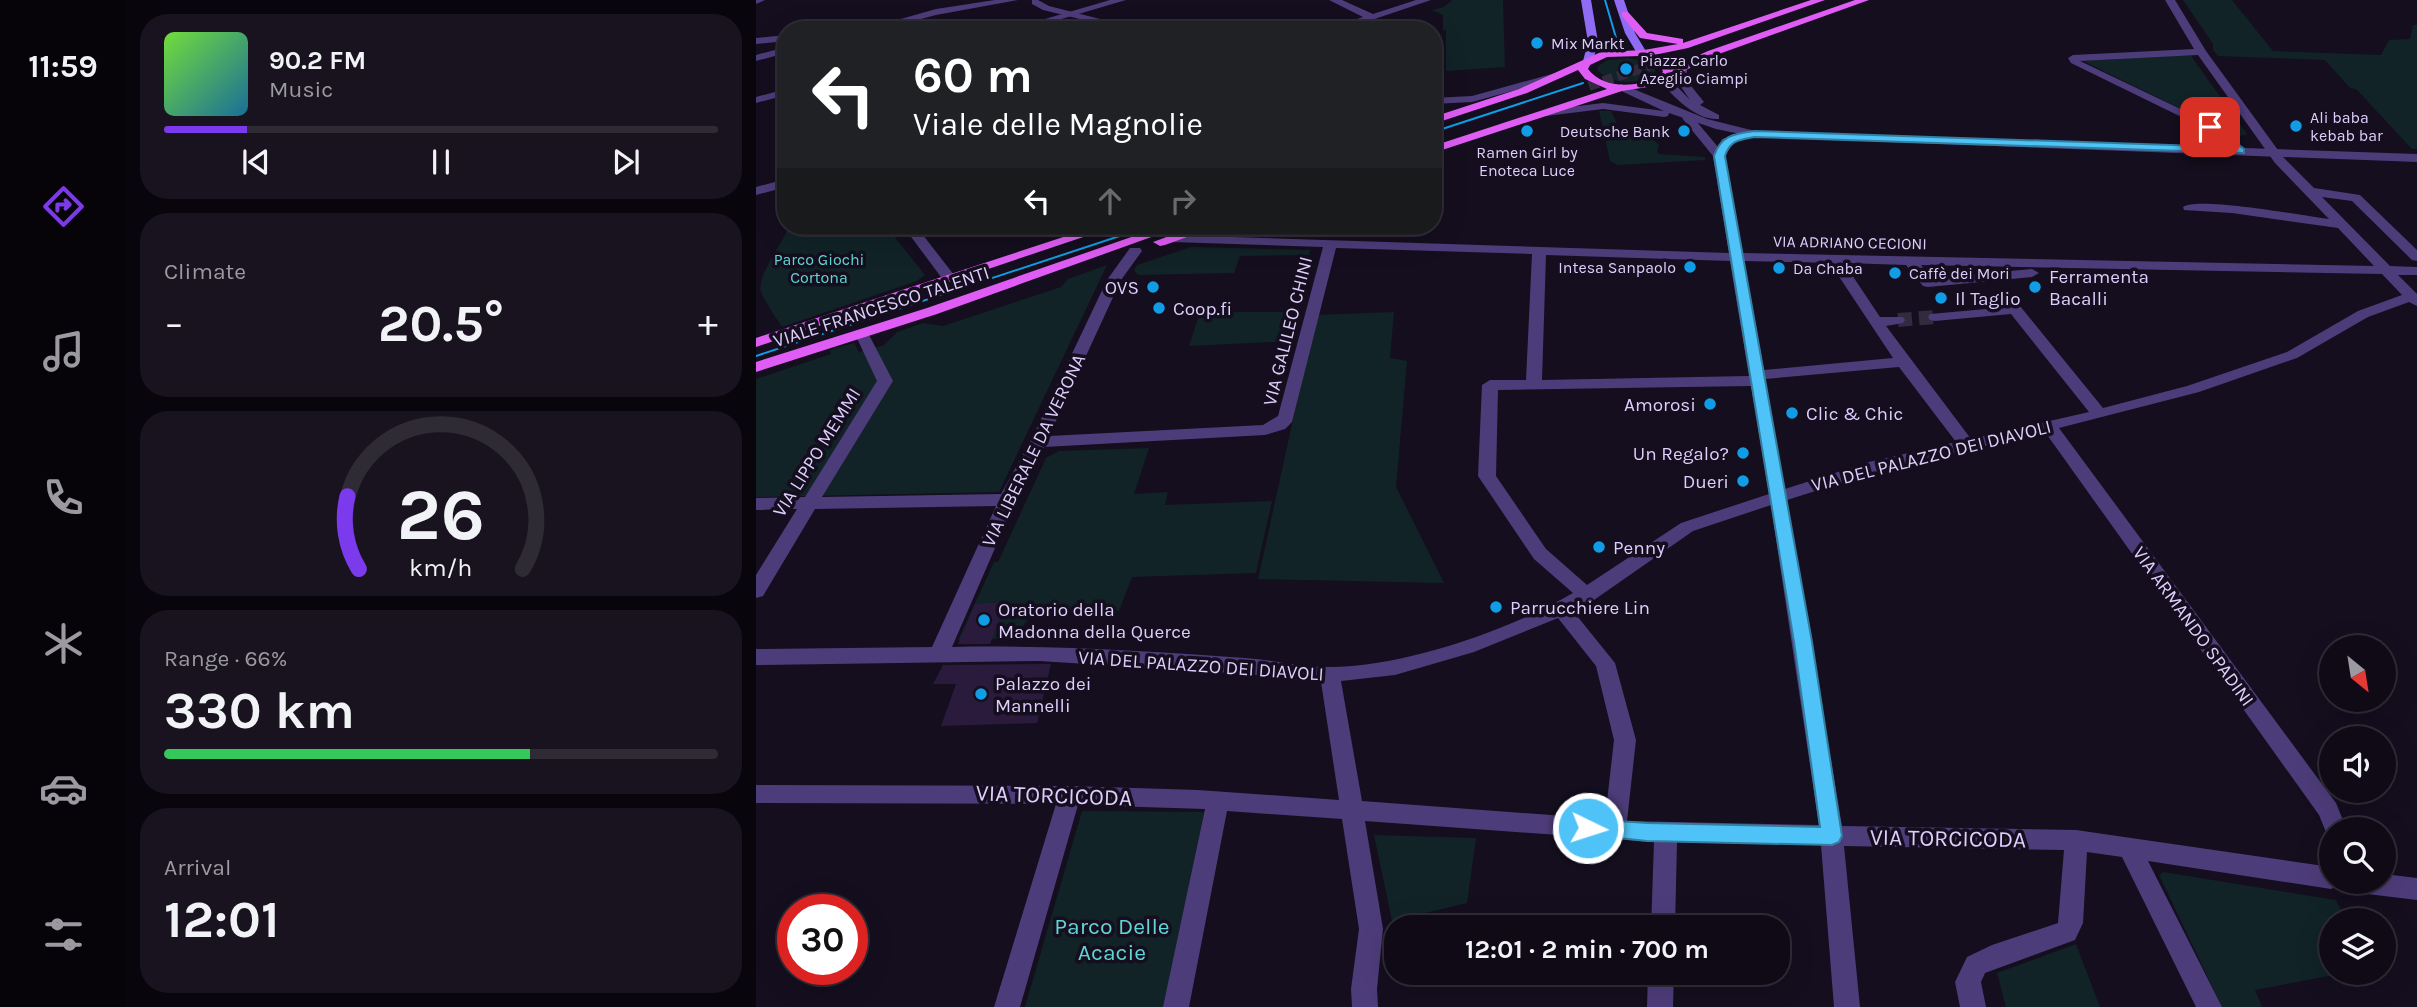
<!DOCTYPE html>
<meta charset="utf-8">
<style>
body{margin:0;font-family:Karla,sans-serif;background:#18131f;color:#f1f3f6;height:100vh;display:flex;flex-direction:column;font-size:26px;white-space:nowrap}
*{box-sizing:border-box;margin:0}
p{font-size:23px;color:#9b9aa1}
.icon{flex:none;width:38px;height:38px;fill:none;stroke:currentColor;stroke-width:2;stroke-linecap:round;stroke-linejoin:round}
.map{position:relative;flex:1;overflow:hidden}
.sheet{display:flex;flex-direction:column;gap:14px;padding:14px;background:#08060c;width:630px}
.sheet>*{flex:none}
.top-card{position:absolute;left:21px;top:21px;width:665px;height:214px;border-radius:28px;box-shadow:0 7px 28px #0002,0 0 0 2px #2f2b35;background:#202124;color:#fff;overflow:hidden}
.needle{width:46px;rotate:150deg}
.controls{position:absolute;left:1563px;top:635px;display:grid;gap:14px}
.controls a{display:grid;place-items:center;width:77px;height:77px;border-radius:50%;background:#0f0a16;box-shadow:0 7px 28px #0002,0 0 0 2px #2f2b35;font-size:35px}
.speed{position:absolute;left:21px;top:894px;display:flex;gap:14px;font-size:35px;font-weight:700;text-align:center}
.speed>*{display:grid;place-content:center;width:91px;height:91px;border-radius:50%;background:#0f0a16;box-shadow:0 7px 28px #0002,0 0 0 2px #2f2b35;line-height:1}
.speed .limit{border:10px solid #d22;background:#fff;color:#111}
.pin{position:absolute;display:grid;place-items:center;width:60px;height:60px;color:#fff;margin:-30px;border-radius:14px;box-shadow:0 4px 10px #0006}
.me{position:absolute;width:77px;margin:-38px;rotate:94deg;stroke-linejoin:round;filter:drop-shadow(0 0 5px #0008)}
.turn{display:flex;align-items:center;gap:24px;height:147px;padding:0 21px;font-size:32px}
.turn .icon{width:91px;height:91px;stroke-width:2.5}
.turn b{display:block;font-size:49px;line-height:60px}
.lanes{display:flex;align-items:center;height:66px;padding:0 21px;background:#0003;justify-content:center;gap:35px;direction:ltr}
.lanes .off{opacity:.35}
.big{font-size:52px;font-weight:700;line-height:1.1}
.sheet .widget{flex:1;display:flex;flex-direction:column;justify-content:center;gap:10px;min-width:0;padding:0 24px;border-radius:28px;background:#18131f}
.sheet .dial{align-items:center;gap:0}
.dial svg{height:182px;overflow:visible;fill:none;stroke:#2f2b35;stroke-width:7;stroke-linecap:round;text-anchor:middle}
.dial text{fill:#f1f3f6;stroke:none}
.song{display:flex;align-items:center;gap:21px}
.cover{width:84px;height:84px;border-radius:10px;background:linear-gradient(135deg,hsl(100 70% 55%),hsl(200 70% 35%))}
.played{height:7px;border-radius:4px;background:linear-gradient(90deg,#7c3aed 15%,#2f2b35 15%)}
.keys{display:flex;justify-content:space-around;direction:ltr}
.heat{display:flex;justify-content:space-between;align-items:center;font-size:38px;direction:ltr}
.charge{height:10px;border-radius:5px;background:linear-gradient(90deg,#34c759 66%,#2f2b35 0)}
.trip{position:absolute;left:628px;top:915px;width:406px;height:70px;border-radius:28px;background:#0f0a16;box-shadow:0 7px 28px #0002,0 0 0 2px #2f2b35;font-weight:700;line-height:70px;text-align:center}
main{display:flex;flex:1;min-height:0}
.tab-bar{display:flex;flex-direction:column;width:126px;justify-content:space-around;align-items:center;background:#060409;color:#9b9aa1}
.tab-bar .icon{width:49px;height:49px}
.tab-bar .active{color:#7c3aed}
.tab-bar b{font-size:32px;color:#f1f3f6}
.map>svg:first-child{display:block}
.green{fill:#112327}
.building{fill:#2a1b3d}
.lines{fill:none;stroke-linecap:round;stroke-linejoin:round}
.minor-tunnel{stroke:#322b3f;stroke-width:14;stroke-dasharray:14 7;stroke-linecap:butt}
.primary-tunnel{stroke:#322b3f;stroke-width:10;stroke-dasharray:10 5;stroke-linecap:butt}
.minor{fill:#4d3c7a;fill-rule:evenodd}
.tertiary{fill:#4d3c7a;fill-rule:evenodd}
.secondary{fill:#906cf5;fill-rule:evenodd}
.primary{fill:#df5df4;fill-rule:evenodd}
.tram{stroke:#109de5;stroke-width:2}
.route{fill:#4fc3f7;stroke:#337fa1;stroke-width:2}
.poi-dot{fill:#109de5;stroke:#140e1e;stroke-width:2.5}
.labels{text-anchor:middle;stroke-width:7;stroke-linejoin:round;paint-order:stroke}
.far-poi-label{font-size:16px;fill:#decefc;stroke:#140e1e;text-anchor:start}
.far-street-label{font-size:16px;fill:#decefc;stroke:#140e1e}
.far-park-label{font-size:16px;fill:#60d6d4;stroke:#140e1e}
.poi-label{font-size:19px;fill:#decefc;stroke:#140e1e;text-anchor:start}
.street-label{font-size:19px;fill:#decefc;stroke:#140e1e}
.near-street-label{font-size:23px;fill:#decefc;stroke:#140e1e}
.near-park-label{font-size:23px;fill:#60d6d4;stroke:#140e1e}
</style>
<main>
<nav class="tab-bar">
<b>11:59</b>
<svg class="icon active" aria-label="directions" viewBox="0 0 24 24"><path d="M12 3l9 9-9 9-9-9zM9 14v-3h6M13 9l2 2-2 2"/></svg>
<svg class="icon" aria-label="music" viewBox="0 0 24 24"><path d="M9 18V5l10-2v13"/><circle cx="6" cy="18" r="3"/><circle cx="16" cy="16" r="3"/></svg>
<svg class="icon" aria-label="phone" viewBox="0 0 24 24"><path d="M5 4h4l2 5-3 2q2 4 5 5l2-3 5 2v4C11 20 4 13 5 4z"/></svg>
<svg class="icon" aria-label="climate" viewBox="0 0 24 24"><path d="M12 3v18M4 7l16 10M4 17L20 7"/></svg>
<svg class="icon" aria-label="car" viewBox="0 0 24 24"><path d="M5 17H2v-5l4-1 3-4h7l3 4 3 1v5h-3M9 17h6M6 11h13"/><circle cx="7" cy="17" r="2"/><circle cx="17" cy="17" r="2"/></svg>
<svg class="icon" aria-label="filters" viewBox="0 0 24 24"><path d="M4 7h16M4 17h16"/><circle cx="9" cy="7" r="2"/><circle cx="15" cy="17" r="2"/></svg>
</nav>
<section class="sheet">
<div class="widget">
<div class="song"><i class="cover"></i><div><b>90.2 FM</b><p>Music</p></div></div>
<div class="played"></div>
<div class="keys"><svg class="icon" aria-label="previous" viewBox="0 0 24 24"><path d="M18 5L8 12l10 7zM5 5v14"/></svg><svg class="icon" aria-label="pause" viewBox="0 0 24 24"><path d="M8 5v14M16 5v14"/></svg><svg class="icon" aria-label="next" viewBox="0 0 24 24"><path d="M6 5l10 7-10 7zM19 5v14"/></svg></div>
</div>
<div class="widget"><p>Climate</p>
<div class="heat"><a>−</a><b class="big">20.5°</b><a>+</a></div>
</div>
<div class="widget dial"><svg viewBox="0 0 100 80">
<path d="M14 69A42 42 0 1 1 86 69"/>
<path d="M14 69A42 42 0 0 1 9 37" stroke="#7c3aed"/>
<text x="50" y="56" font-size="32" font-weight="700">26</text>
<text x="50" y="72" font-size="11">km/h</text>
</svg></div>
<div class="widget"><p>Range · 66%</p><b class="big">330 km</b><div class="charge"></div></div>
<div class="widget"><p>Arrival</p><b class="big">12:01</b></div>
</section>
<div class="map">
<svg width="1661" height="1007" viewBox="0 0 1661 1007">
<rect width="100%" height="100%" fill="#140e1e"/>
<g class="green">
<path d="M696,0H747L749,67L690,71V30H687V15L676,10L688,7Z"/>
<path d="M1427,0H1476L1517,51L1625,55L1633,40L1654,39L1657,25H1661V149H1656L1600,89L1594,88L1569,60L1462,56L1457,50V44Z"/>
<path d="M1423,55L1435,56L1491,134L1479,138L1456,124L1327,61Z"/>
<path d="M873,58L892,62L899,68V72C886,86 856,85 842,71V66L852,60Z"/>
<path d="M843,111H855L862,126L888,132L903,145L901,151L903,154L949,157V160L862,165L854,161Z"/>
<path d="M33,226H130L169,275L161,281L26,327C19,316 10,304 5,292C0,275 27,244 33,226Z"/>
<path d="M435,247L554,250L553,255L484,256L478,273L382,275L378,270L381,265Z"/>
<path d="M351,265L243,492L0,497V379L75,354L74,350L98,343L103,352L128,345L141,332L167,323L187,326L305,287L312,279Z"/>
<path d="M444,312H546L539,341L433,346Z"/>
<path d="M638,312L634,358L651,361L640,487L688,583L502,579L560,315Z"/>
<path d="M393,448L378,494L412,492L409,505L516,501L500,573L376,577L363,611L277,612L259,638L202,640L238,562H242L290,458L303,451Z"/>
<path d="M326,811L448,812L409,1007H269Z"/>
<path d="M618,835L720,838L711,903L636,921Z"/>
<path d="M1407,872L1580,900L1590,920H1575V973H1588L1499,990L1506,1007H1466L1403,875Z"/>
<path d="M1320,944L1344,1007H1250L1241,973Z"/>
</g>
<g class="building">
<path d="M250,602L234,644H202L219,604Z"/>
<path d="M295,664L281,723L185,726L200,684H177L187,665Z"/>
</g>
<g class="lines">
<path class="minor-tunnel" d="M1142,320L1179,317"/>
<path class="primary-tunnel" d="M833,86L916,58"/>
<g class="minor">
<path d="M0,0H9L0,4Z"/>
<path d="M239,0H262L180,15L123,30H106L180,9Z"/>
<path d="M276,0H282L293,6L387,30H369L287,10L276,4Z"/>
<path d="M573,0H586L617,14L660,0H675L586,30H570L607,17Z"/>
<path d="M1409,0H1419L1450,51L1527,157L1558,188L1604,195L1661,250V261L1656,260L1596,201L1566,197L1634,266L1661,267V275H1642L1661,294V306L1653,302L1612,317L1541,358L1443,392L1303,428L1580,803L1591,830H1575V838L1572,837L1563,815L1289,432L1123,471L1031,500L1086,826L1320,830L1575,867V882H1585L1575,889L1392,861L1466,1007H1440L1366,857L1331,852L1327,923L1319,940L1229,973L1225,982L1230,1007H1204L1199,982L1211,957L1236,945L1302,923L1308,850L1088,846L1104,1007H1078L1065,845L921,842L919,928H895L898,842L609,821L627,929L621,989L622,1007H596L595,989L603,929L586,819L471,811L433,1007H407L449,809L322,805L264,1007H238L300,804L0,803V785L314,786L442,790L583,800L565,682L491,674L283,661L0,665V649L176,647L240,506L59,509L7,596L0,598V575L41,509L0,510V498L49,497L121,381L99,334L101,331H111L137,381L66,497L245,494L274,442L351,280L374,248H384L386,251L365,280L293,436L507,425L522,416L567,247L416,242L409,238L411,235L973,253L957,156L926,118L932,115L936,116L962,147L966,139L999,131L1005,134L975,143L969,156L987,253L1618,266L1582,228L1476,213L1428,210L1427,207C1441,196 1549,216 1573,219L1519,163L1442,55L1324,61L1458,125L1489,148V154H1481L1450,129L1315,63L1312,58L1317,55L1438,49ZM580,248L776,254L770,380H734L726,385L722,476L778,559L817,593C754,630 647,667 574,667C546,667 517,660 489,658C391,651 294,645 196,647L260,500L288,447L509,435L529,429L536,422ZM790,255L974,261L993,376L786,380ZM988,261L1074,263L1137,358L1008,370ZM1088,263L1150,265L1167,286L1172,287L1276,277L1283,273L1276,269L1176,278L1165,265L1626,274L1646,295L1602,311L1531,352L1431,386L1347,408L1264,306L1174,314L1172,317L1174,320L1179,321L1255,314L1333,412L1215,439L1130,326L1147,323L1149,320L1147,317H1124ZM1143,367L1200,442L1113,462L1029,489L1009,379ZM995,386L1013,494L925,523L831,585L790,549L740,476L742,390ZM1015,505L1063,825L871,821L880,740L859,663L817,611L838,600L937,531ZM802,618L840,666L858,740L849,819L606,801L585,681L639,675L718,652Z"/>
<path d="M30,35V41L0,44V38Z"/>
<path d="M30,47V53L0,61V55Z"/>
<path d="M803,72L808,75L807,77L716,102L677,104V98L716,96Z"/>
<path d="M30,179V187L0,195V187Z"/>
<path d="M147,226H160L198,275V281H188Z"/>
<path d="M1628,874L1661,878V900L1603,893L1595,890L1591,882H1628Z"/>
<path d="M892,973H918L917,1007H891Z"/>
</g>
<g class="tertiary">
<path d="M354,0H370L268,30H251Z"/>
<path d="M922,64L931,66V81L948,102L944,105L963,115V119C940,121 918,97 904,81V77H912L934,100L921,81Z"/>
<path d="M865,84L951,119L999,131L1661,154V162L999,137L960,129L913,113L912,116L908,117L847,109L790,116L784,113L790,110L847,103L908,111L861,89L860,87Z"/>
<path d="M30,89V95L0,103V97Z"/>
</g>
<g class="secondary">
<path d="M825,0H835L842,42L837,61L832,64L827,61L832,42Z"/>
<path d="M858,0H868L879,33L891,53L890,55H882L869,33Z"/>
</g>
<g class="primary">
<path d="M1055,0H1069L932,48L898,55L914,62L916,67L952,51L1099,0H1113L960,55L898,86L866,91L677,153V146L851,89L829,79L822,70L771,93L677,124V117L763,89L845,52L888,50L922,44L884,38L866,16V12H872L891,33L927,39V43ZM884,56L905,66L907,72C888,88 848,91 832,69L834,65L851,57Z"/>
<path d="M341,226H360L0,347V338Z"/>
<path d="M407,226H426L181,314L0,372V362L171,308Z"/>
<path d="M441,226H461L409,245L404,246L397,242Z"/>
</g>
<g class="tram">
<path d="M849,0L863,48"/>
<path d="M677,132L827,83"/>
<path d="M0,356L394,226"/>
</g>
</g>
<path class="route" d="M1454,124L1488,149V153L999,137C983,140 974,140 969,156L1056,642L1086,836L1083,842L1076,845L891,841L825,834L822,828L825,822L832,819L891,823L1064,827L1038,642L958,156C965,135 978,134 999,131L1473,147L1450,129V125Z"/>
<g class="poi-dot">
<circle cx="781" cy="43" r="7"/>
<circle cx="870" cy="69" r="7"/>
<circle cx="1540" cy="126" r="7"/>
<circle cx="771" cy="131" r="7"/>
<circle cx="928" cy="131" r="7"/>
<circle cx="934" cy="267" r="7"/>
<circle cx="1023" cy="268" r="7"/>
<circle cx="1139" cy="273" r="7"/>
<circle cx="397" cy="287" r="7"/>
<circle cx="1279" cy="287" r="7"/>
<circle cx="1185" cy="298" r="7"/>
<circle cx="403" cy="308" r="7"/>
<circle cx="954" cy="404" r="7"/>
<circle cx="1036" cy="413" r="7"/>
<circle cx="987" cy="453" r="7"/>
<circle cx="987" cy="481" r="7"/>
<circle cx="843" cy="547" r="7"/>
<circle cx="740" cy="607" r="7"/>
<circle cx="228" cy="620" r="7"/>
<circle cx="225" cy="694" r="7"/>
</g>
<g class="labels">
<g class="far-poi-label">
<text x="795" y="49">Mix Markt</text>
<text x="884" y="66">Piazza Carlo<tspan x="884" dy="18">Azeglio Ciampi</tspan></text>
<text x="1554" y="123">Ali baba<tspan x="1554" dy="18">kebab bar</tspan></text>
<text x="914" y="137" text-anchor="end">Deutsche Bank</text>
<text x="771" y="158" text-anchor="middle">Ramen Girl by<tspan x="771" dy="18">Enoteca Luce</tspan></text>
<text x="920" y="273" text-anchor="end">Intesa Sanpaolo</text>
<text x="1037" y="274">Da Chaba</text>
<text x="1153" y="279">Caffè dei Mori</text>
</g>
<g class="far-street-label">
<text transform="translate(1094 242) rotate(1)" y="6">VIA ADRIANO CECIONI</text>
</g>
<g class="far-park-label">
<text x="63" y="265">Parco Giochi<tspan x="63" dy="18">Cortona</tspan></text>
</g>
<g class="poi-label">
<text x="1293" y="283">Ferramenta<tspan x="1293" dy="22">Bacalli</tspan></text>
<text x="383" y="294" text-anchor="end">OVS</text>
<text x="1199" y="305">Il Taglio</text>
<text x="417" y="315">Coop.fi</text>
<text x="940" y="411" text-anchor="end">Amorosi</text>
<text x="1050" y="420">Clic &amp; Chic</text>
<text x="973" y="460" text-anchor="end">Un Regalo?</text>
<text x="973" y="488" text-anchor="end">Dueri</text>
<text x="857" y="554">Penny</text>
<text x="754" y="614">Parrucchiere Lin</text>
<text x="242" y="616">Oratorio della<tspan x="242" dy="22">Madonna della Querce</tspan></text>
<text x="239" y="690">Palazzo dei<tspan x="239" dy="22">Mannelli</tspan></text>
</g>
<g class="street-label">
<text transform="translate(125 306) rotate(-18)" y="7">VIALE FRANCESCO TALENTI</text>
<text transform="translate(531 331) rotate(-76)" y="7">VIA GALILEO CHINI</text>
<text transform="translate(277 450) rotate(-64)" y="7">VIA LIBERALE DA VERONA</text>
<text transform="translate(60 452) rotate(-58)" y="7">VIA LIPPO MEMMI</text>
<text transform="translate(1175 455) rotate(-14)" y="7">VIA DEL PALAZZO DEI DIAVOLI</text>
<text transform="translate(1438 626) rotate(54)" y="7">VIA ARMANDO SPADINI</text>
<text transform="translate(445 665) rotate(4)" y="7">VIA DEL PALAZZO DEI DIAVOLI</text>
</g>
<g class="near-street-label">
<text transform="translate(298 795) rotate(2)" y="8">VIA TORCICODA</text>
<text transform="translate(1192 838) rotate(1)" y="8">VIA TORCICODA</text>
</g>
<g class="near-park-label">
<text x="356" y="934">Parco Delle<tspan x="356" dy="26">Acacie</tspan></text>
</g>
</g>
</svg>
<div class="controls">
<a><svg class="needle" viewBox="-14 -14 28 28"><path d="M0-13l5 13h-10z" fill="#e53935"/><path d="M0 13l5-13h-10z" fill="#9b9aa1"/></svg></a>
<a><svg class="icon" aria-label="sound" viewBox="0 0 24 24"><path d="M4 9h4l5-4v14l-5-4H4zM17 9q2 3 0 6"/></svg></a>
<a><svg class="icon" aria-label="search" viewBox="0 0 24 24"><circle cx="10" cy="10" r="6"/><path d="M15 15l6 6"/></svg></a>
<a><svg class="icon" aria-label="layers" viewBox="0 0 24 24"><path d="M12 4l9 5-9 5-9-5zM3 14l9 5 9-5"/></svg></a>
</div>
<div class="speed"><div class="limit">30</div></div>
<div class="pin" style="left:1454px;top:127px;background:#d93025"><svg class="icon" aria-label="arrive" viewBox="0 0 24 24"><path d="M6 21V4h12l-3 4 3 4H6"/></svg></div>
<svg class="me" style="left:832px;top:828px" viewBox="-20 -20 40 40"><circle r="17" fill="#4fc3f7" stroke="#fff" stroke-width="3"/><path d="M0-11L8 9 0 5-8 9z" fill="#fff"/></svg>
<div class="trip">12:01 · 2 min · 700 m</div>
<div class="top-card">
<div class="turn"><svg class="icon" aria-label="left" viewBox="0 0 24 24"><path d="M17 20v-9H6M10 6l-5 5 5 5"/></svg><div><b>60 m</b>Viale delle Magnolie</div></div>
<div class="lanes"><svg class="icon" aria-label="left" viewBox="0 0 24 24"><path d="M17 20v-9H6M10 6l-5 5 5 5"/></svg><svg class="icon off" aria-label="ahead" viewBox="0 0 24 24"><path d="M12 20V5M6 11l6-6 6 6"/></svg><svg class="icon off" aria-label="right" viewBox="0 0 24 24"><path d="M7 20v-9h11M14 6l5 5-5 5"/></svg></div>
</div>
</div>
</main>
